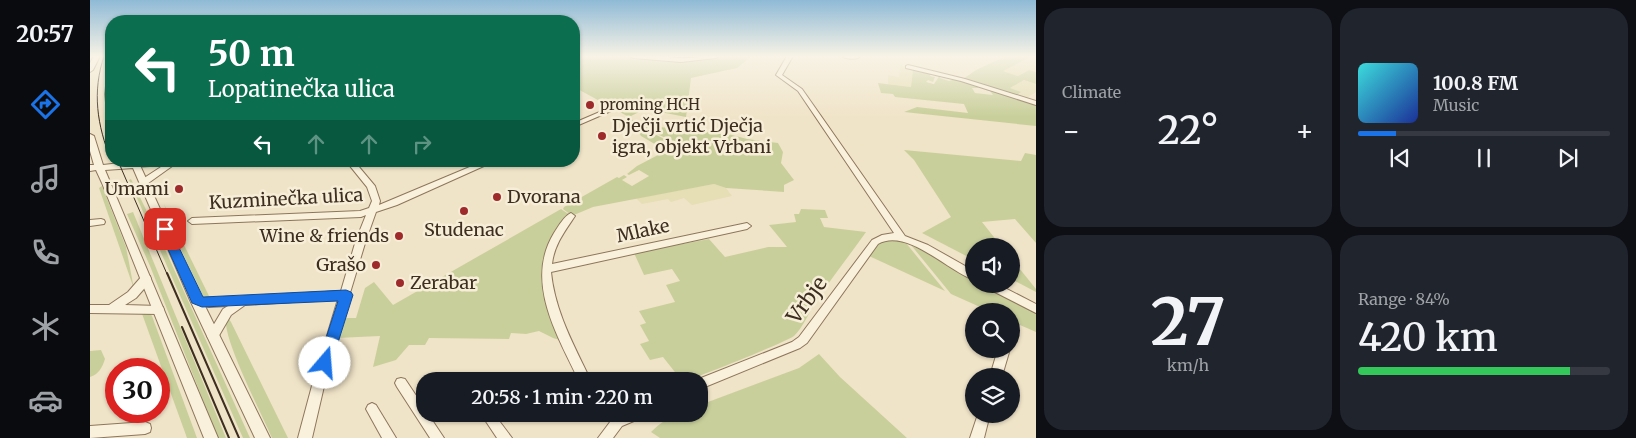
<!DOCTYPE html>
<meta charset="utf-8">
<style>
body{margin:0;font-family:Merriweather,serif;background:#20242c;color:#f1f3f6;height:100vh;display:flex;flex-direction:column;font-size:19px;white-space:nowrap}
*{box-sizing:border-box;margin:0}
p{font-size:16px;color:#9ea1a6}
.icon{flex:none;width:28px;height:28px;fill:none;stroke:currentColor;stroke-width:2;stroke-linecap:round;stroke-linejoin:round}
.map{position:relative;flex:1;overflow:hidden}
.details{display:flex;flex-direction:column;gap:8px;padding:8px;background:#0d0f14;width:600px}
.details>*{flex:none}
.guide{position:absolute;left:15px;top:15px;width:475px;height:152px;border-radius:20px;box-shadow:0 1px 4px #0004;background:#0b6e4f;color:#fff;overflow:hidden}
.tools{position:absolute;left:875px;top:238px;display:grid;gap:10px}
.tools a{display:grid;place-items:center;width:55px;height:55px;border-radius:50%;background:#171b24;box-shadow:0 1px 4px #0004;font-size:25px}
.speed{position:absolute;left:15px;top:358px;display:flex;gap:10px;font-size:25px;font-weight:700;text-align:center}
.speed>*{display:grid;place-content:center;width:65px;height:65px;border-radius:50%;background:#171b24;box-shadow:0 1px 4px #0004;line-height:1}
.speed .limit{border:8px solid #d22;background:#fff;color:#111}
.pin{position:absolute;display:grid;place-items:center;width:42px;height:42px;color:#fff;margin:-21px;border-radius:10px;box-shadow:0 2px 8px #0006}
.me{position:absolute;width:55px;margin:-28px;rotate:18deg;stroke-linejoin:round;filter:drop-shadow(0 0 4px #0008)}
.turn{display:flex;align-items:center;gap:18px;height:105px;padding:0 20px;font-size:22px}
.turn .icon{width:65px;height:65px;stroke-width:2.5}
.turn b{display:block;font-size:35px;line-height:42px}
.lanes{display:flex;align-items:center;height:48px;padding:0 20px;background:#0003;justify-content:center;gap:25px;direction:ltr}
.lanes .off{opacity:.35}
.big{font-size:38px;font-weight:600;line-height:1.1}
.details .tile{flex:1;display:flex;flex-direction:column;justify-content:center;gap:8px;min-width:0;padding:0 18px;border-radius:20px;background:#20242c}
.details .dial{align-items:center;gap:0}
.dial b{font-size:65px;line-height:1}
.song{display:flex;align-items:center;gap:15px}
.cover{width:60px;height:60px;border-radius:8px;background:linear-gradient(135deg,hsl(180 70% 55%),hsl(230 70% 35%))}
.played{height:5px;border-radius:2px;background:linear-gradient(90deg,#1a73e8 15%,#363941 15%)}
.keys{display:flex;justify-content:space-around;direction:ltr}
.heat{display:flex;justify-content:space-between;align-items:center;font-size:28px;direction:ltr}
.charge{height:8px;border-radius:4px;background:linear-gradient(90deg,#34c759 84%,#363941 0)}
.details .tiles{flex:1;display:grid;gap:8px;grid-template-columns:repeat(2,1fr)}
.trip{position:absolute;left:326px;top:372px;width:292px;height:50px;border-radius:20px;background:#171b24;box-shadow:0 1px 4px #0004;font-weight:600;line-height:50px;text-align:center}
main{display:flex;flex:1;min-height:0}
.dock{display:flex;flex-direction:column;width:90px;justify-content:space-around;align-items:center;background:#090b0e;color:#9ea1a6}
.dock .icon{width:35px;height:35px}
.dock .current{color:#1a73e8}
.dock b{font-size:22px;color:#f1f3f6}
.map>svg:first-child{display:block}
.farmland{fill:#e6deb5}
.green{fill:#c9cf9b}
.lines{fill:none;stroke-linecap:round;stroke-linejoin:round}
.minor-casing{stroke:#8d765c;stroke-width:2}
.tertiary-casing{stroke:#8d765c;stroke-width:2}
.minor{fill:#faf1dc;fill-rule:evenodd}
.tertiary{fill:#faf1dc;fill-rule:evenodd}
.tram-far1{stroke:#3d2e20;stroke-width:1}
.tram{stroke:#3d2e20;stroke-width:2}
.route{fill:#1a73e8;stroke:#114b97}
.poi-dot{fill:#9e2a2b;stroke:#f7eed8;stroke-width:2}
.labels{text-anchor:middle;stroke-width:5;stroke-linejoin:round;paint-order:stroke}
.far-poi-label{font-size:15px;fill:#3d2e20;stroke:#f7eed8;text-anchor:start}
.poi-label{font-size:18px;fill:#3d2e20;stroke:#f7eed8;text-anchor:start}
.street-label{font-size:18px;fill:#3d2e20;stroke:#f7eed8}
.near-street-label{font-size:21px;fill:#3d2e20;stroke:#f7eed8}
</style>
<main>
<nav class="dock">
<b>20:57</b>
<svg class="icon current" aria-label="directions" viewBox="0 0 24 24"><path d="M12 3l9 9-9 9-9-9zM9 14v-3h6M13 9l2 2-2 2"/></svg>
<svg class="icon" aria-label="music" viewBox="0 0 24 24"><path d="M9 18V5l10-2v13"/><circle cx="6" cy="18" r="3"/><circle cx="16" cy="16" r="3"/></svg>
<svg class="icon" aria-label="phone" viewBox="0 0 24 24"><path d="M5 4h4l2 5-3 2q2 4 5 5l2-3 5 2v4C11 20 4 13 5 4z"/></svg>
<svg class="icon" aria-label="climate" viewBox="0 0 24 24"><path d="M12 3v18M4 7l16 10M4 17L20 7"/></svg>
<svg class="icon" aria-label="car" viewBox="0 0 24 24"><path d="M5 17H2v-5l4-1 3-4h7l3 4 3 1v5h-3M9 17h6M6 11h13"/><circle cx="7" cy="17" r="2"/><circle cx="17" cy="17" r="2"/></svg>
</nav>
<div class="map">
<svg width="946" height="438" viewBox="0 0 946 438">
<rect width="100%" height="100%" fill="#f0e4c8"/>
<g class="farmland">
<path d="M942,56H946V72L939,70L928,76L913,71Z"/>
<path d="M810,65L823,69L821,87L798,84V75L809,77Z"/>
<path d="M934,80L946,84V92L937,98L927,95L931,93L920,88Z"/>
<path d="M624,184L636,188L642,196L602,205L594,198L581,202L578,199L552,204L546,198Z"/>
</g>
<g class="green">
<path d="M484,56H662L647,68L601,78L596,117L555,109L539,117L484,87Z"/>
<path d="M916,56H942L913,71L928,76L939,70L946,72V84L934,80L920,88L931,92L927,95L873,79L886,70Z"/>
<path d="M823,69L841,73L840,76L845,77L843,82L838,80L836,82L844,84L850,75V78L859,81L865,79L890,85L888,88H882L885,93L903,95L900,91L896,90L897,88L946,103V126L814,112L827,107L878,113L874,104L805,97L803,94L791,93L788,83L821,87Z"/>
<path d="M540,119L561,126L642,135L657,139L688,143L693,152L691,163L704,180L694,185V192L636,188L624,184L503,207L484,215L481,220V215L473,209L474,207L527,177L529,178L534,175L537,177L532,180L542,186L559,176L549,170L539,175L537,174L547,166L589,144L545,124L584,144L575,150L551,136Z"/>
<path d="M814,150L931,161L935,153L946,155V243L925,219L892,222L911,246H884V260L832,233L861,217L824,160Z"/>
<path d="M41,179L69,236L160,438H153L39,180Z"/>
<path d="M12,186L36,247L44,289L9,188Z"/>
<path d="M74,204L120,298L113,296L85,237Z"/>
<path d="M471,209L480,215C472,229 461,245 455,260C446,287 460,315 470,340L463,338L449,331L436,334L421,333L419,339L339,338L335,345H319L306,360L283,367L290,336L247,338L255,318H266L275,288L284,282L303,305Z"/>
<path d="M711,209L735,210L738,218H730L734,227L776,232C760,255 742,277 727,300C721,309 712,329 704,336C696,342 600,381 592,381L573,357L560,360L550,344L559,341L550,325L556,323L549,311L585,302L576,285L590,281L582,269L554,275L544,253L619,239L635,257L678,247H697L679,225L706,222L704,214H709Z"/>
<path d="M43,212L136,438H128L60,266L37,214Z"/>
<path d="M802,239L816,243L855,291L779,256L790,242Z"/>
<path d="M821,245L884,278V284H894L946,311V332L921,321V311H899L861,294Z"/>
<path d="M921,258L946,289V292L921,279Z"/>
<path d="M51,311L60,313L62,316L107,438H97Z"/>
<path d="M137,316L141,322L198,438H182C174,418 128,331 137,316Z"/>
<path d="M11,350L15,359C12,368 9,374 0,377V351Z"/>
<path d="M729,354L750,377L817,438H570L561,432C579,415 586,414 610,414V405L709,368Z"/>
</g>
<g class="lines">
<g class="minor-casing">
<g id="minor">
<path d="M540,56C556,54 572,57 589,58C602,59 616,55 629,56L626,58L591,62L543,58Z"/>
<path d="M697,56H703L692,75L712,89L815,236L838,245L884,271V280C858,271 816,227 788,244L717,343L710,348L610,389V381H605L606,380L702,342L709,337L782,240L792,235L804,233L708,91L686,75Z"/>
<path d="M751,56H768L770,57C766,60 755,59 751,56Z"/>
<path d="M818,65L875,79L946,101V105L871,81L816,68V66Z"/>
<path d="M519,108L521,109V111L484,127V123Z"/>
<path d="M63,161H99L95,163L85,164L57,184H51L50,182L51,180L74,165L45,167L41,165L45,163Z"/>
<path d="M256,161H264L285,186L290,201L289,205L394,161H405L307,205L286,212L276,240L260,293L261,295L259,298L235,382L222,438H208L223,382L248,299L155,305L141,315L127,339L123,341L119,339L117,336L133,309L138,306L119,307L102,303L101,300L102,297L106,296L119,299L251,291L266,240L276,215L271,217L102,224L98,221L102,218L270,211L279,208L282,201L277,187Z"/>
<path d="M481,213L485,216C475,231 464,245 462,264L657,223L661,226L657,229L461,272C465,312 484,345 501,381H489C468,336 434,282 464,233C468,227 474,216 481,213Z"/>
<path d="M11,219L14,220L15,222L14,224L0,226V220Z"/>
<path d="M56,275L60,276L61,279L60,282L46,298L35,305L69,306L73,307L74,310L73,313L69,314L0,313V305H19L38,292L52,276Z"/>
<path d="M894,284H907L946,304V313L895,287Z"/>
<path d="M921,322L925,323L926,327L925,330L921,331Z"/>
<path d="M908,349H920L912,376H900Z"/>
<path d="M311,378L315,379L335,409V414H338L354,438H340L307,387L305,383L307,379Z"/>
<path d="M282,403L286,405L306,438H292L276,409L278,405Z"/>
<path d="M391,414H404L422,438H407Z"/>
<path d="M515,414H529L530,415L533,414H553L551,418L532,426L523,438H508L520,422Z"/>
<path d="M888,414H900L894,438H880Z"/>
<path d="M55,422L60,424L61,428L60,432L55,434L0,438V426Z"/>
</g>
</g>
<g class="tertiary-casing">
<g id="tertiary">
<path d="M4,56H10L3,70L0,72V63Z"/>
<path d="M21,68V113L17,111L15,94L18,70Z"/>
<path d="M0,134L4,136L13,165L48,161L112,300L180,438H165L100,300L43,168L15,170L128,438H114L12,183L6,170L0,171V165H4L0,151Z"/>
</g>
</g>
<use href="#minor" class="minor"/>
<use href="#tertiary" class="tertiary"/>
<g class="tram-far1">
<path d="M14,56C2,92 7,125 21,160"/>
<path d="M28,161L77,274"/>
</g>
<g class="tram">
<path d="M77,273L149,438"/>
<path d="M92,327L139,438"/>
</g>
</g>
<linearGradient id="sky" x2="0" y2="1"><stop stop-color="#8fbad6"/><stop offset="0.48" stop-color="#f8f3e6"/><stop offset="1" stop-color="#f8f3e6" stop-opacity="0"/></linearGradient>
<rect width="946" height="117" fill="url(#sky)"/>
<path class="route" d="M75,225L80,229L113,297L256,290L261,292L263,295L240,368L235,370L230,368L228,363L248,301L112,307L102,303L69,229Z"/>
<g class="poi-dot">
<circle cx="500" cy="105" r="5"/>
<circle cx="512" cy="136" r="5"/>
<circle cx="89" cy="189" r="5"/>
<circle cx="407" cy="197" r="5"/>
<circle cx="374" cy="211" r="5"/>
<circle cx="309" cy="236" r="5"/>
<circle cx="286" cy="265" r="5"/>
<circle cx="310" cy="283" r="5"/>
</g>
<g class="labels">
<g class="far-poi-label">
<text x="510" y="110">proming HCH</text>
</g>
<g class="poi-label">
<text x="522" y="132">Dječji vrtić Dječja<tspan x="522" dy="21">igra, objekt Vrbani</tspan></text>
<text x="79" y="195" text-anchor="end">Umami</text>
<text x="417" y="203">Dvorana</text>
<text x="374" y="236" text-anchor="middle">Studenac</text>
<text x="299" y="242" text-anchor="end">Wine &amp; friends</text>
<text x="276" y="271" text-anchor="end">Grašo</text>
<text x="320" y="289">Zerabar</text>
</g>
<g class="street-label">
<text transform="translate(196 199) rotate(-3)" y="6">Kuzminečka ulica</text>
<text transform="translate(553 231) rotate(-12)" y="6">Mlake</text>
</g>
<g class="near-street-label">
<text transform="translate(717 300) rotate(-54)" y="7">Vrbje</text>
</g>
</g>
</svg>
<div class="tools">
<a><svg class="icon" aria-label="sound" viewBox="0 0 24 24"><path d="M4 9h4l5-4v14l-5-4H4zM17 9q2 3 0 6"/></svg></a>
<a><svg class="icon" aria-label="search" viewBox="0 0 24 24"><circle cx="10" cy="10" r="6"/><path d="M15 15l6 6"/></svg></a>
<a><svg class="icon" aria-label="layers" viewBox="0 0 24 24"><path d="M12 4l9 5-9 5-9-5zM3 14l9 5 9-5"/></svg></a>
</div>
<div class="speed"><div class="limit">30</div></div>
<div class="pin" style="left:75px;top:229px;background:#d93025"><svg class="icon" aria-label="arrive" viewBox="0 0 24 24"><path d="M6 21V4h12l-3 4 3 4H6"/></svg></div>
<svg class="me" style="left:235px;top:363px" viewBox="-20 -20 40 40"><circle r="19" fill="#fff"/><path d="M0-13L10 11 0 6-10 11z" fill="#1a73e8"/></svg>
<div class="trip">20:58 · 1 min · 220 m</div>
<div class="guide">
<div class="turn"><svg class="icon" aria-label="left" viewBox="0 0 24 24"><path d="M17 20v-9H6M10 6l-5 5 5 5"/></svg><div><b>50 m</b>Lopatinečka ulica</div></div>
<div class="lanes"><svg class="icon" aria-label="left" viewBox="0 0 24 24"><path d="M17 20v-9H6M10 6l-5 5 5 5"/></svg><svg class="icon off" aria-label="ahead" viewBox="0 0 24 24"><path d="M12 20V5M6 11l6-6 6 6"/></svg><svg class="icon off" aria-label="ahead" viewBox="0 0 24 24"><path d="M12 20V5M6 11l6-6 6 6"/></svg><svg class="icon off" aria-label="right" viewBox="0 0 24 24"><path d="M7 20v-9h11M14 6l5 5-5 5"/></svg></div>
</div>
</div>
<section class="details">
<div class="tiles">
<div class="tile"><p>Climate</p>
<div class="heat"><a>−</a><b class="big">22°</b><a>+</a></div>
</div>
<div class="tile">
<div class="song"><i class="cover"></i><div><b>100.8 FM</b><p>Music</p></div></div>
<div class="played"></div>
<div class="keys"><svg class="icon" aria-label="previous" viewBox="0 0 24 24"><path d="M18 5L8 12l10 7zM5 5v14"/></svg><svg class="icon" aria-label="pause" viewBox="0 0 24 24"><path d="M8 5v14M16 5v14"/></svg><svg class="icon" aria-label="next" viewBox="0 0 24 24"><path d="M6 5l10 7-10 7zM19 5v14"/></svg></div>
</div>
<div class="tile dial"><b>27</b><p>km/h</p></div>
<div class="tile"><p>Range · 84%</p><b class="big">420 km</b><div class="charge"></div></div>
</div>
</section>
</main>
